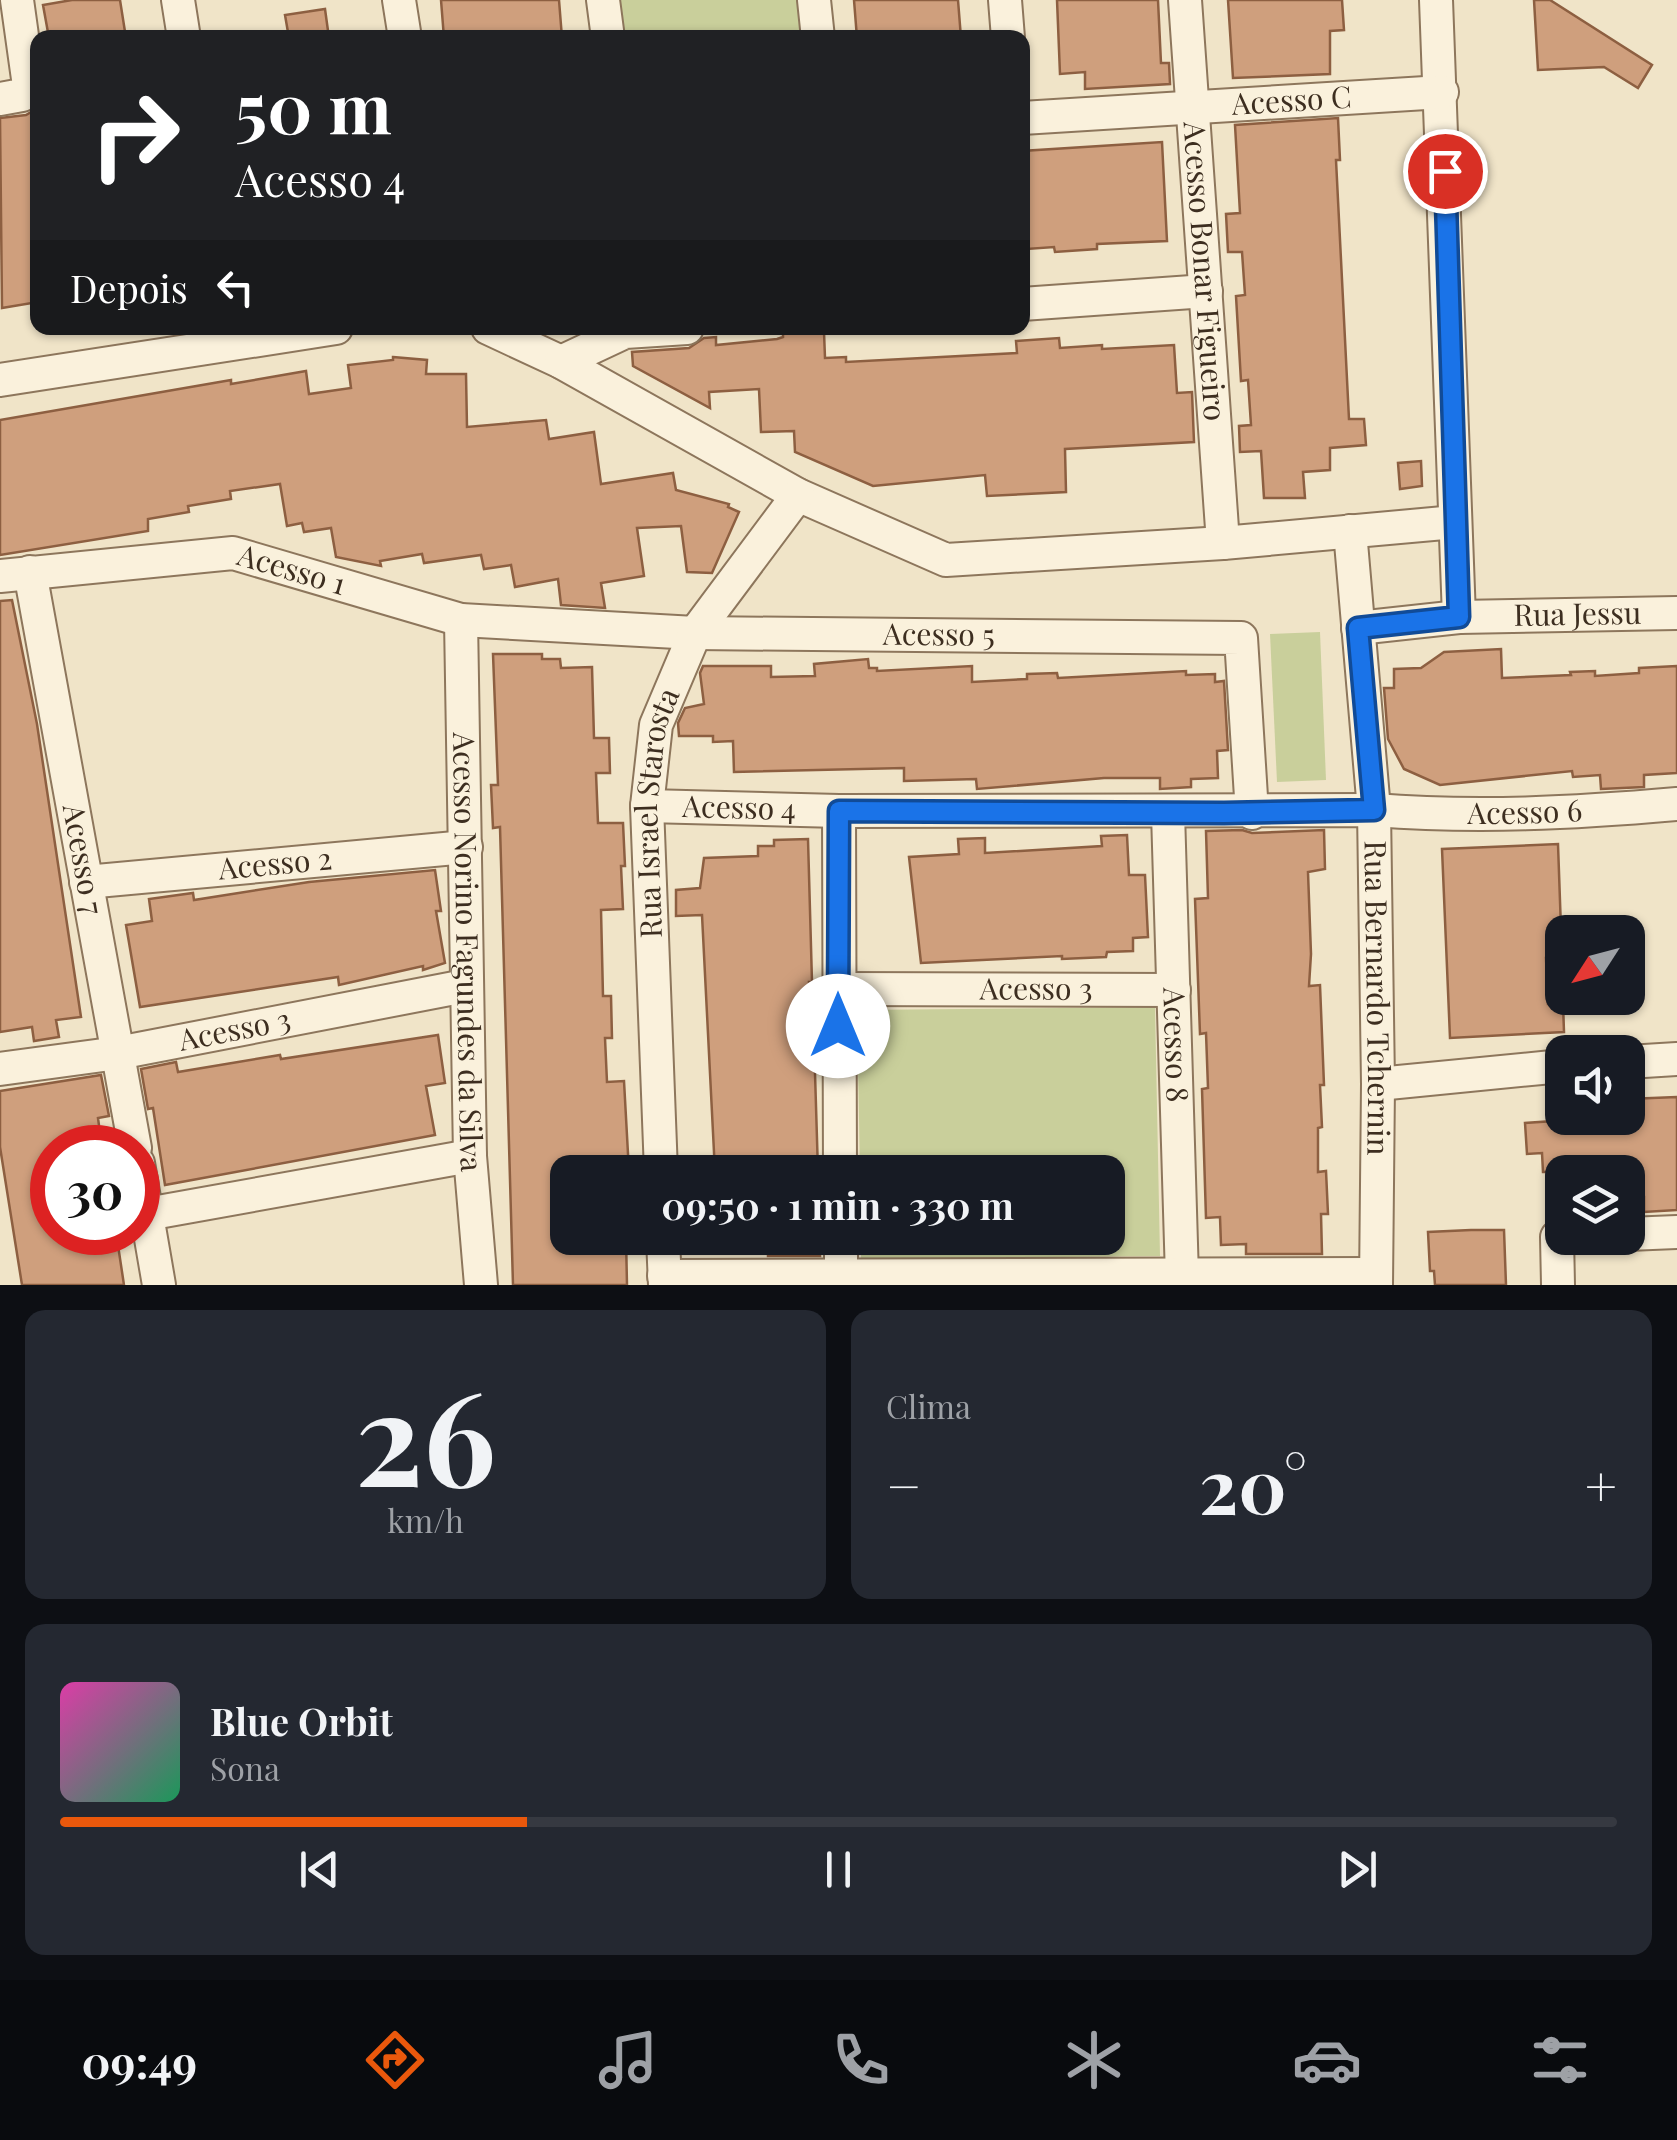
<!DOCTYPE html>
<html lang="pt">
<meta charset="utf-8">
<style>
body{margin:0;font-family:"Playfair Display",serif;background:#242831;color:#f1f3f6;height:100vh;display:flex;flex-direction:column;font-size:38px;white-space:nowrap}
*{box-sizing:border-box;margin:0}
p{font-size:32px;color:#9ea1a6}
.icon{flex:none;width:55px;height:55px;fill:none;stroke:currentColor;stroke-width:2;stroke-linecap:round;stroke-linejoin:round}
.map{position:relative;height:1285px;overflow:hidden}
.drawer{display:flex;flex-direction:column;gap:25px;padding:25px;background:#0d0f14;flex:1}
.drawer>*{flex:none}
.top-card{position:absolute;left:30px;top:30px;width:1000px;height:305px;border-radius:20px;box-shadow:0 2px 8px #0004;background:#202124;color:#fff;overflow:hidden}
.needle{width:65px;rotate:234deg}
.tools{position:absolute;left:1545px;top:915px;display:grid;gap:20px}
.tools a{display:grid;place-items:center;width:100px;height:100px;border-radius:20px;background:#171b24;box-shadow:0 2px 8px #0004;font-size:50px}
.speed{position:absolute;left:30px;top:1125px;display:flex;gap:20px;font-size:50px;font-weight:700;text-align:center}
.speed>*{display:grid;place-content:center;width:130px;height:130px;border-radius:50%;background:#171b24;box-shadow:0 2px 8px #0004;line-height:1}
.speed .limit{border:15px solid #d22;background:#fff;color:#111}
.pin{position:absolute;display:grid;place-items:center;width:85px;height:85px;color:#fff;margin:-42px;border:5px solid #fff;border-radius:50%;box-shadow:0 2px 10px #0007}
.me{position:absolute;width:110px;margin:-55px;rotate:0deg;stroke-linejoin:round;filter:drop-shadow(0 0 8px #0008)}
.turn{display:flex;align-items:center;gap:35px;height:210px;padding:0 40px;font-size:45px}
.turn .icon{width:130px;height:130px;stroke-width:2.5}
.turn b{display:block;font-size:70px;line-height:85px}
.then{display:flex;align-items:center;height:95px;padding:0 40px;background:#0003;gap:20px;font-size:38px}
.big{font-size:75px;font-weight:700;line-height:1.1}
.drawer .widget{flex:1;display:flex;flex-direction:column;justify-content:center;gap:15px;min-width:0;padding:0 35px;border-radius:20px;background:#242831}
.drawer .dial{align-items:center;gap:0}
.dial b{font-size:130px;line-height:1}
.song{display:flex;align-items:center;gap:30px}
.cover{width:120px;height:120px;border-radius:15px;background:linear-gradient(135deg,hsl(320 70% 55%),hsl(150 70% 35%))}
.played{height:10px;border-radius:5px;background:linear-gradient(90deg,#ea580c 30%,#363941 30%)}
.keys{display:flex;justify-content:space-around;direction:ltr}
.heat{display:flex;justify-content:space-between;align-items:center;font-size:55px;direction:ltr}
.drawer .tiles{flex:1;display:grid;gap:25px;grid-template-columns:1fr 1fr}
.widget:last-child{grid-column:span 2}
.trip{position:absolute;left:550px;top:1155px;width:575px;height:100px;border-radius:20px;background:#171b24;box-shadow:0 2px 8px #0004;font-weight:700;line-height:100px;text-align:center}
.tab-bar{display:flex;height:160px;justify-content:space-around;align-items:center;background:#090b0e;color:#9ea1a6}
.tab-bar .icon{width:70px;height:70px}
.tab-bar .current{color:#ea580c}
.tab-bar b{font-size:45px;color:#f1f3f6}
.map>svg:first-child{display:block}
.green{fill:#c9cf9b}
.building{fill:#cf9f7d;stroke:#8d5f41;stroke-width:2.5}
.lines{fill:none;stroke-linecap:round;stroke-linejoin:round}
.minor-casing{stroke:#8d765c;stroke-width:36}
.minor{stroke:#faf1dc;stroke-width:32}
.route-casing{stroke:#114b97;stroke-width:25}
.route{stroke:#1a73e8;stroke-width:18}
.labels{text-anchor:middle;stroke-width:10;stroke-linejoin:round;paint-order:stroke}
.street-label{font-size:30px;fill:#3d2e20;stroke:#f7eed8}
</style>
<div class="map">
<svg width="1677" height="1285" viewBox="0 0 1677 1285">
<rect width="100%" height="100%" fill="#f0e4c8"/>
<g class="green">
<path d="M615,0H797L800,37H619Z"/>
<path d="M1320,632L1326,780L1277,782L1270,634Z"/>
<path d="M1155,1007L1160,1256L861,1259V1238H1108V1172H860L857,1010Z"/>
</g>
<g class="building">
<path d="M72,0H120L126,38H49L43,5Z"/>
<path d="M441,0H559L562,38H444Z"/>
<path d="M854,0H958L961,38H857Z"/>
<path d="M1057,0H1158L1161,63H1169L1170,84L1085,89V72L1060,74Z"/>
<path d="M1228,0H1342L1344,30L1330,31V74L1233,78Z"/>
<path d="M1534,0H1550L1652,65L1638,88L1604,67L1538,70Z"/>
<path d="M325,9L329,38H289L285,15Z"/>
<path d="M38,108V302L2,308L0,118L26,115Z"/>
<path d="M1338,118L1340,160H1336L1349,419H1364L1366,445L1330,448V470L1303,472L1305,498H1264L1261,451L1240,452L1239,426L1251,425L1248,380L1241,381L1236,296L1245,295L1242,252H1228L1226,214L1240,213L1235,125Z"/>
<path d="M1162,142L1167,241L1097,244V249L1055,252L1054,247L1027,249L1022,151Z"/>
<path d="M824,332L825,358L846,357V362L1017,353L1016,341L1059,338L1060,348L1102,345V349L1174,345L1177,393L1192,392L1194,442L1065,449L1066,492L987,496L985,475L873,486L795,452L794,431L761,432L759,389L709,392L710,408L633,366L632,352L689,348L704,338L716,337V345L777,339L783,337V333Z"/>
<path d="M393,357L427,360L426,374H466L467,427L546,420L549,439L594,432L601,484L673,473L676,490L729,504L728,507L739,512L712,573L687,572L681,526L637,528L644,576L601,583L605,608L561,605L558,579L515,587L511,565L484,569L481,555L424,563L422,554L380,561L381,566L336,557L331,528L304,532L302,523L287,526L280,484L230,491L231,499L188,506L189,512L148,519V531L0,555V420L231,380V384L306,371L309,394L351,388L348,365L393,360Z"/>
<path d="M1421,461L1422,486L1400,489L1398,463Z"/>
<path d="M12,600L37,724L81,1017L56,1020L59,1037L34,1041L32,1027L0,1032V601Z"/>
<path d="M1501,649L1502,678L1571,675L1570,672L1595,671V676L1639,673V668L1677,666V773L1644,775V787L1601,789L1600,775L1573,777L1572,771L1440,785L1404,769L1388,739L1384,688H1394V669L1421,668L1444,652Z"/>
<path d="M493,654H542V659H560L561,668L592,667L594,738H609L610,773H596L598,823H623L625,866H621L623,909L601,910L603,996H611L612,1038H605L607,1082L624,1081L629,1172H568V1238H626L627,1285H513L500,827L493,828L491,785H498Z"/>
<path d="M868,659L869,668H877V671L972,666V682L1027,679V674L1057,673L1058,678L1186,671V675L1215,674V682L1224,681L1228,750L1217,751L1218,778L1191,779V787L1160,789V778H1104L977,789L976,779L904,781V768L734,772L733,741L713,742V736H679L678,723L685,708L704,704L700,673L703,666H771V677L815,676L814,664Z"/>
<path d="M1242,830L1252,833L1324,830L1325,869L1308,872L1311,954L1309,986L1320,985L1324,1085H1320L1322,1127L1318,1128V1172L1326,1171L1328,1214H1321L1322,1254H1246V1244L1221,1245L1220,1217L1206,1218L1202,1089L1208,1088L1206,1033L1200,1034L1195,899L1208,898L1206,831Z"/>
<path d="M1127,835L1129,875H1145L1148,937L1133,938V951L1107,952L1106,957L1062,959V956L921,963L909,857L959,854L958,839L985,838V853L1102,846L1101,836Z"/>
<path d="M808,839L812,982H809L810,1040H814L818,1172H715L702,915L676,916V890L700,888L704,858L758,856V846H774V840Z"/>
<path d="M1558,844L1562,958H1546L1548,1004L1563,1003L1564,1032L1450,1038L1442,849Z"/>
<path d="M435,870L441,911H436L445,963L423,970V966L339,985L338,977L140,1007L126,925L152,921L149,899L193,893L194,900L309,882Z"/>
<path d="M438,1035L445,1083L426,1086L435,1135L165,1185L153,1108L148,1109L141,1069L176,1062L178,1072L280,1055L281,1059Z"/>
<path d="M101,1075L109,1116L98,1118L102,1148H52V1232H116L124,1285H22L0,1147V1091Z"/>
<path d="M1677,1097V1210L1644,1212V1197L1628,1198V1172H1543L1542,1153L1527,1154L1525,1123L1568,1120V1118H1628V1099Z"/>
<path d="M1471,1230H1504L1506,1285H1435L1434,1271H1430L1428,1232Z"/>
<path d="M768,1238H819L820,1256H768Z"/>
</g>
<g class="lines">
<g class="minor-casing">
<g id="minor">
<path d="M178,0L184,38"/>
<path d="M399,0L405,38"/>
<path d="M603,0L608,38"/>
<path d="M814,0L818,38"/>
<path d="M1005,0L1008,38"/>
<path id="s1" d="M1185,0L1223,543"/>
<path d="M1436,0L1459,617"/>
<path d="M0,99L22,95L29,86L17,0"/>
<path id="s2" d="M1022,118L1442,92"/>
<path d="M1022,304L1206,291"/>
<path d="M488,328L561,362L798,495L946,560L1223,543L1455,522"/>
<path d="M561,362L625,332L687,328"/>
<path d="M0,380L336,328"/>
<path id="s3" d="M1350,531L1374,810L1378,1084L1376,1285"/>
<path id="s4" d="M30,572L135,1148"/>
<path id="s5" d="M0,576L233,553L461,620L695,633L1241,638L1252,813"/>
<path id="s6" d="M461,620L470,1156L481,1285"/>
<path id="s7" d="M1358,628L1459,617L1677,613"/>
<path id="s8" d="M647,806L839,811L1374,810C1476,818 1575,813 1677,804"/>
<path d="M839,811L840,1172"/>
<path id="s9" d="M1168,813L1182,1277"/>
<path id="s10" d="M86,882L466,847"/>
<path id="s11" d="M838,989L1174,990"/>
<path d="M1628,1062L1677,1059"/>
<path id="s12" d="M0,1069L118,1053L465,986"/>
<path d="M1378,1084L1562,1066"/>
<path d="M138,1163L159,1285"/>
<path id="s13" d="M661,1172L647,806L656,725L695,633L798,495"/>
<path d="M147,1214L470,1156"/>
<path d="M1628,1234L1677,1232"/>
<path d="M663,1238L665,1285"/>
<path d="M841,1238V1275"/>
<path d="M664,1276L1376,1274"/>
<path d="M1558,1285L1557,1237H1562"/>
</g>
</g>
<use href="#minor" class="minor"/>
</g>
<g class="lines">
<g class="route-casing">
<path id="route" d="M838,1026L839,811L1224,813L1374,810L1358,628L1459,617L1445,171"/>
</g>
<use href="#route" class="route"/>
</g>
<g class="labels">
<g class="street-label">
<text dy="10" stroke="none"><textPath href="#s2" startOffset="270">Acesso C</textPath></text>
<text dy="10" stroke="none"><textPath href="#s1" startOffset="272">Acesso Bonar Figueiro</textPath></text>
<text dy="10" stroke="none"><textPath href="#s5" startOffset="295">Acesso 1</textPath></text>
<text dy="10" stroke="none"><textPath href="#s7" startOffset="220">Rua Jessu</textPath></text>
<text dy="10" stroke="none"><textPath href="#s5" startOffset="950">Acesso 5</textPath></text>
<text dy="10" stroke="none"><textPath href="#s8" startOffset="92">Acesso 4</textPath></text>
<text dy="10" stroke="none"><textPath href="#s8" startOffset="878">Acesso 6</textPath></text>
<text dy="10" stroke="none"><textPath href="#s13" startOffset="360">Rua Israel Starosta</textPath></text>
<text dy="10" stroke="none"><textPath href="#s4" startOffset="292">Acesso 7</textPath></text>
<text dy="10" stroke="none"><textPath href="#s10" startOffset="190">Acesso 2</textPath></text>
<text dy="10" stroke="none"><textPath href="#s6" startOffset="332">Acesso Norino Fagundes da Silva</textPath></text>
<text dy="10" stroke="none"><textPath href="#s11" startOffset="198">Acesso 3</textPath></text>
<text dy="10" stroke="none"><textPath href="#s3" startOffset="468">Rua Bernardo Tchernin</textPath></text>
<text dy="10" stroke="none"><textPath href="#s12" startOffset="238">Acesso 3</textPath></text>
<text dy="10" stroke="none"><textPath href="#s9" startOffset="232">Acesso 8</textPath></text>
</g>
</g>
</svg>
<div class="tools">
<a><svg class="needle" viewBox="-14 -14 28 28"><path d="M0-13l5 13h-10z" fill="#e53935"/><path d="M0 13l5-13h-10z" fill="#9ea1a6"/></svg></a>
<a><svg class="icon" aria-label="sound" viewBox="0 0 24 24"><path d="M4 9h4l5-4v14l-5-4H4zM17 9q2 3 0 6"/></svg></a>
<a><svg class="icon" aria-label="layers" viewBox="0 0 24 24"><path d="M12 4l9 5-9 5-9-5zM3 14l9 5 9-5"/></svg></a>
</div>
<div class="speed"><div class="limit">30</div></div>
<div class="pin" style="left:1445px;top:171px;background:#d93025"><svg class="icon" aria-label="arrive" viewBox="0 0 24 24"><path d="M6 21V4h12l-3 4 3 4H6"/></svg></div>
<svg class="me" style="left:838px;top:1026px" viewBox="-20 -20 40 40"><circle r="19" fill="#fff"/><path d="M0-13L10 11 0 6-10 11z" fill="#1a73e8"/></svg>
<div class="trip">09:50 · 1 min · 330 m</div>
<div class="top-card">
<div class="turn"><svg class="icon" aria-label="right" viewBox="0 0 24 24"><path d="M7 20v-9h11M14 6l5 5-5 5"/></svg><div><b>50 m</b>Acesso 4</div></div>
<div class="then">Depois<svg class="icon" aria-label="left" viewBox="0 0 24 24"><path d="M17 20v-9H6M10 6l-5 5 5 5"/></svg></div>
</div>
</div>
<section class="drawer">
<div class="tiles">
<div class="widget dial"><b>26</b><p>km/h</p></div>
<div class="widget"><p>Clima</p>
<div class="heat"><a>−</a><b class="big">20°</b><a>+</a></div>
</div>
<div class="widget">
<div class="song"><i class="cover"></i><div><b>Blue Orbit</b><p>Sona</p></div></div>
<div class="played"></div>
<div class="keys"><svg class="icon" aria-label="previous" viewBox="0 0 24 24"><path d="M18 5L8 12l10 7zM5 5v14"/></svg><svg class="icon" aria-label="pause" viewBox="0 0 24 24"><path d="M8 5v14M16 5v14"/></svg><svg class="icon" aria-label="next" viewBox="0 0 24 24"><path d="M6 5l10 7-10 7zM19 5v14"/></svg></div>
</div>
</div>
</section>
<nav class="tab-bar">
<b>09:49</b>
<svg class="icon current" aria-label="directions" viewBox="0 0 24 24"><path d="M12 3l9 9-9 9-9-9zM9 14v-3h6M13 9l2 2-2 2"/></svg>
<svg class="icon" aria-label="music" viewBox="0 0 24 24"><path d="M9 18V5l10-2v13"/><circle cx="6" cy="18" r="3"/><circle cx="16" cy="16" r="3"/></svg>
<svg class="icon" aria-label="phone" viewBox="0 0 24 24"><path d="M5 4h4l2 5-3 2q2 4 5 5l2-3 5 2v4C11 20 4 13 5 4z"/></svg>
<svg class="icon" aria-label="climate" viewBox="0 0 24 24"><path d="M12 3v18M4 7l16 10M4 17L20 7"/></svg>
<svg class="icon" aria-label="car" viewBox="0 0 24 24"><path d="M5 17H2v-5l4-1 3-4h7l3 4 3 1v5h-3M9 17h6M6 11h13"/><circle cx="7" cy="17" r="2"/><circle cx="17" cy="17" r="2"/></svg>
<svg class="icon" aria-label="filters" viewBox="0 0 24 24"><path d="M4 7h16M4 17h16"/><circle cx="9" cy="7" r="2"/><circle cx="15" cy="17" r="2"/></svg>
</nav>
